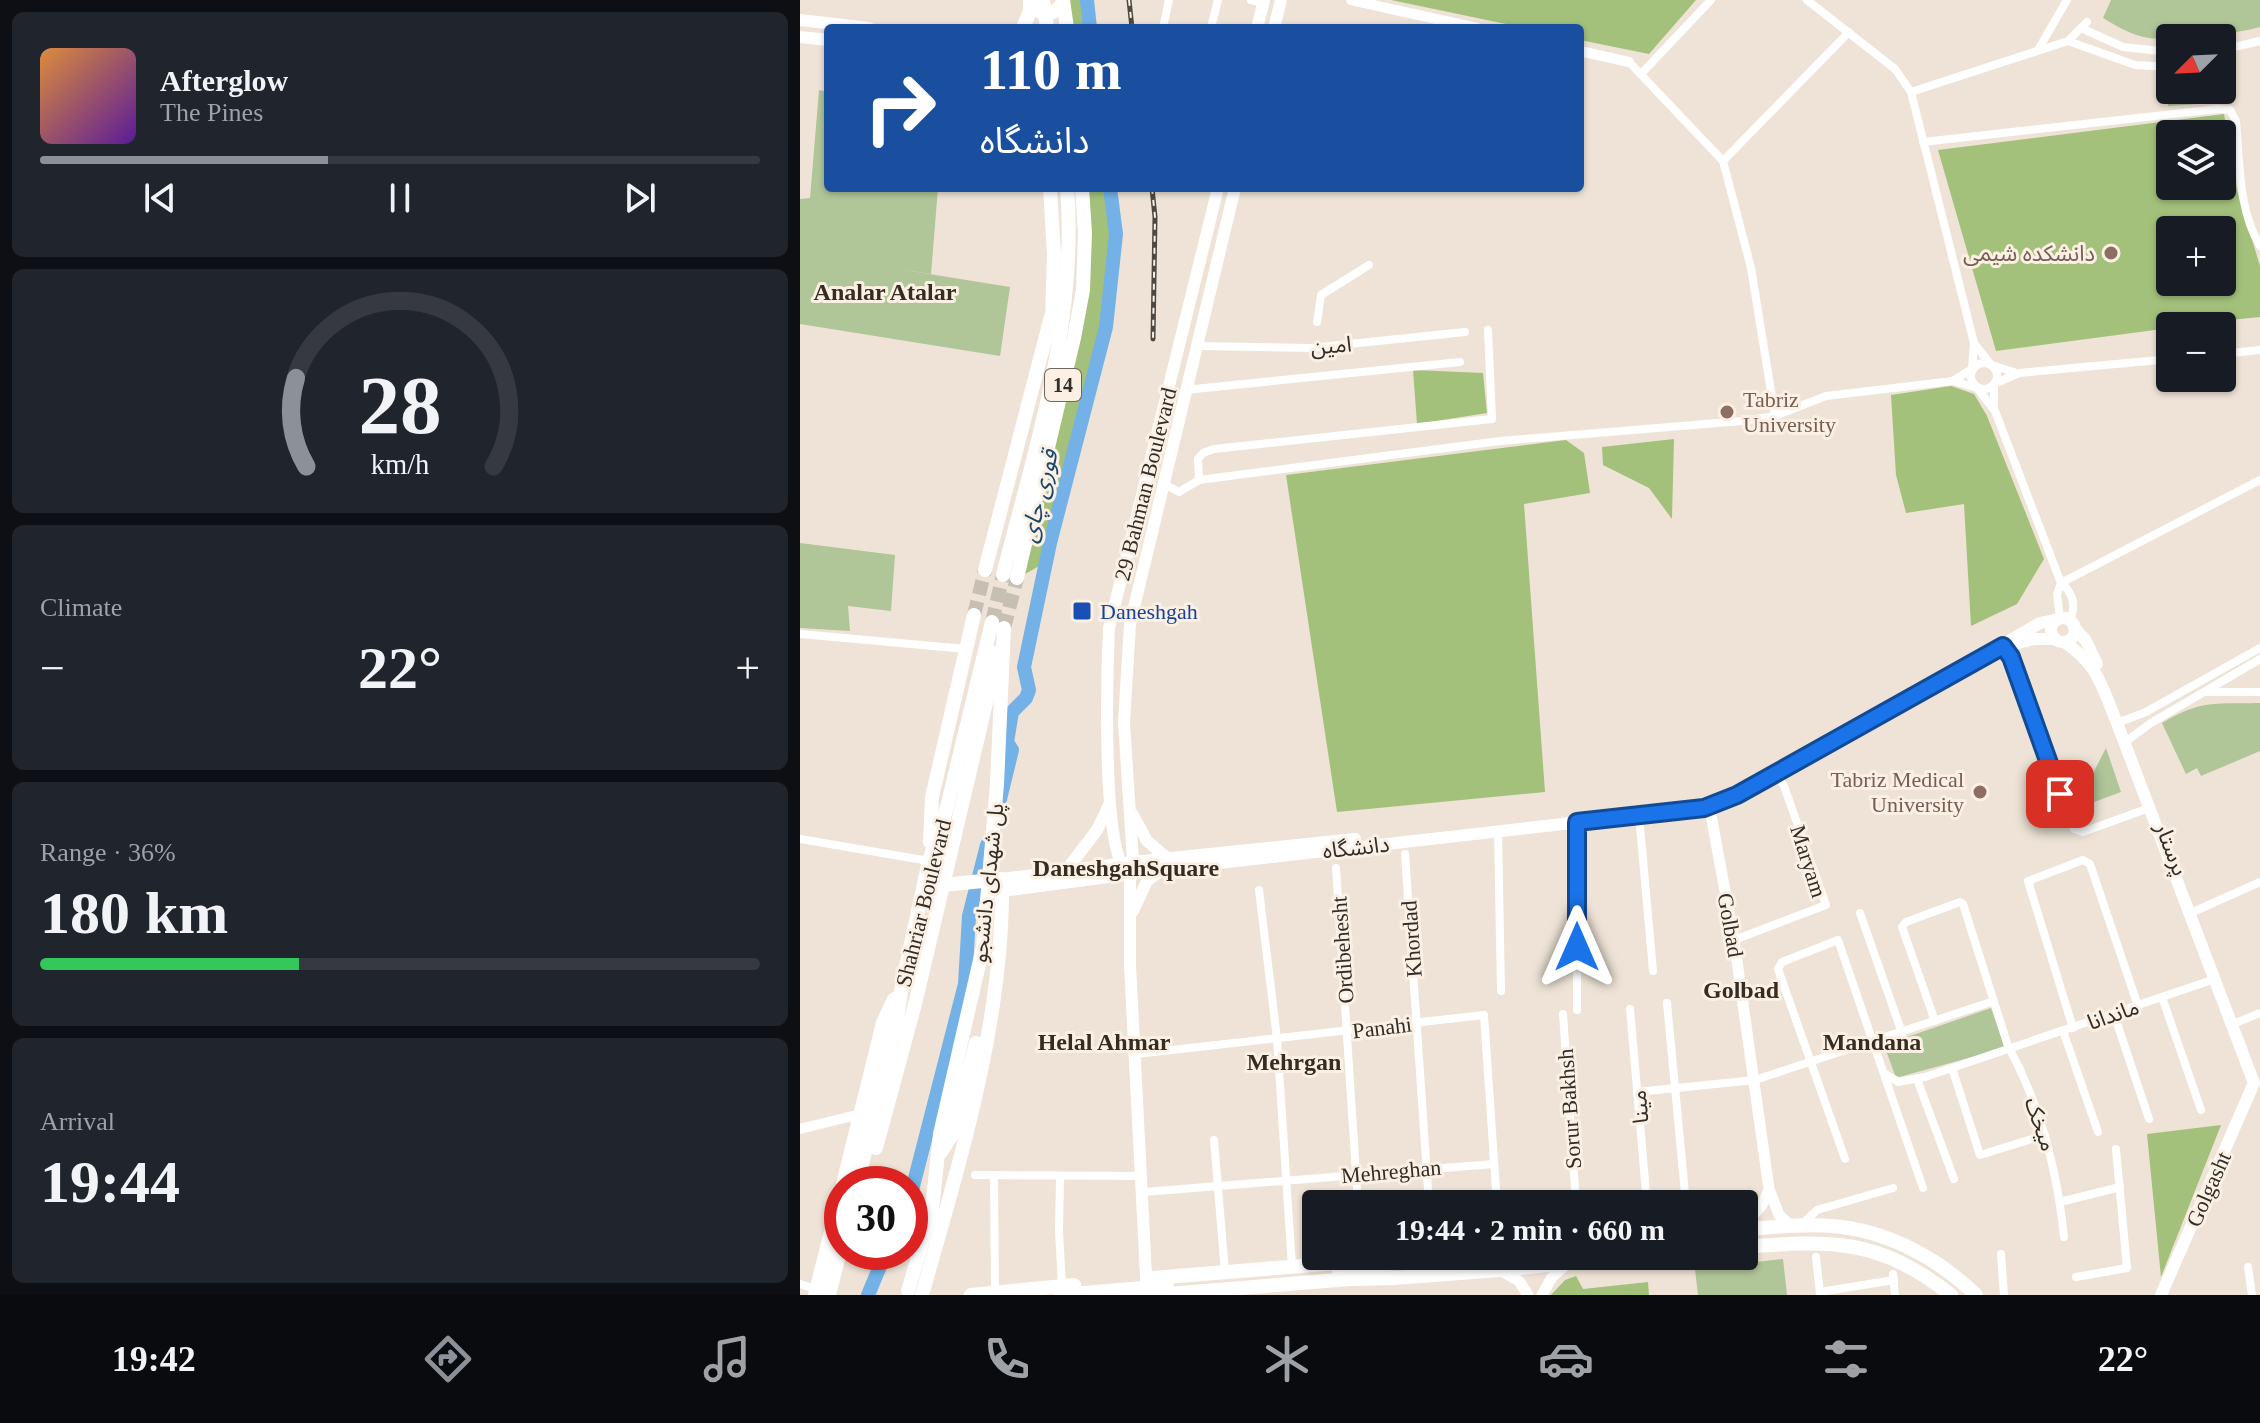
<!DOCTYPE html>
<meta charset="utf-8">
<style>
body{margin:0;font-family:"Times New Roman","Noto Sans Arabic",serif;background:#20242c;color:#f1f3f6;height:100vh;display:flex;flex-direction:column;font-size:30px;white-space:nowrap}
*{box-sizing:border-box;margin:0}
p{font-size:26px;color:#9ea1a6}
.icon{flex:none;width:44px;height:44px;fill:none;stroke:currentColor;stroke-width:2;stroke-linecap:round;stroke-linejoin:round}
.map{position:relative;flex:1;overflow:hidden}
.sheet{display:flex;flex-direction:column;gap:12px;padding:12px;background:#0d0f14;width:800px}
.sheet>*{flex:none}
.hud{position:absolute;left:24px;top:24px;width:760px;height:168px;border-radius:8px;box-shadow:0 2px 6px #0004;background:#1a4fa0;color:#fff;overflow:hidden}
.needle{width:52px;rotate:246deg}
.fabs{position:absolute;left:1356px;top:24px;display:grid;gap:16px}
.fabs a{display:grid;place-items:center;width:80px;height:80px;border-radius:8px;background:#171b24;box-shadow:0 2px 6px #0004;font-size:40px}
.speed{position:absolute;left:24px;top:1166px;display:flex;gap:16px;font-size:40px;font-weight:700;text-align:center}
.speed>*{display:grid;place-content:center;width:104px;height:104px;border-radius:50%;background:#171b24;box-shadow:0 2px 6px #0004;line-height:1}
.speed .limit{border:12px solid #d22;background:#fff;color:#111}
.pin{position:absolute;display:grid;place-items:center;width:68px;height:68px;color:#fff;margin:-34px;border-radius:16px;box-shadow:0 4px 12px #0006}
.me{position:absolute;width:88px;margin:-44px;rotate:0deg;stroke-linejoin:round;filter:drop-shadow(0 0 6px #0008)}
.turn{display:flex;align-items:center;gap:28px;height:168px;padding:0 24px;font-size:36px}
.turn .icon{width:104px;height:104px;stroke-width:2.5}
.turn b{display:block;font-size:56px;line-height:68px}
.big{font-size:60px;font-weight:700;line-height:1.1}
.sheet .widget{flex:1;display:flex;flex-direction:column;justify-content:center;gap:12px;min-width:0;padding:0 28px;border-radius:12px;background:#20242c}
.sheet .dial{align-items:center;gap:0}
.dial svg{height:208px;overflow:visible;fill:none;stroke:#363941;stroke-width:7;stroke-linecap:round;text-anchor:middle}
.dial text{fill:#f1f3f6;stroke:none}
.song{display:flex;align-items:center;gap:24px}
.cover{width:96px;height:96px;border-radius:12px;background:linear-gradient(135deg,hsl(30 70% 55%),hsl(270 70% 35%))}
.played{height:8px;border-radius:4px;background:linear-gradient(90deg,#8c9099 40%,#363941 40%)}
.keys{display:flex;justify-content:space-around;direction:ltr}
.heat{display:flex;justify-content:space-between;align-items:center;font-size:44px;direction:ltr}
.charge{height:12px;border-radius:6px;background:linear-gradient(90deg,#34c759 36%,#363941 0)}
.trip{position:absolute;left:502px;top:1190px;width:456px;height:80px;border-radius:8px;background:#171b24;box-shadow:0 2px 6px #0004;font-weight:700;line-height:80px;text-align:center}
.dock{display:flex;height:128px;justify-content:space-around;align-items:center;background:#090b0e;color:#9ea1a6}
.dock .icon{width:56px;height:56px}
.dock .current{color:#8c9099}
.dock b{font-size:36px;color:#f1f3f6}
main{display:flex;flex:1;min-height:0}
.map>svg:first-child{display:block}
.green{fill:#b0c598}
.forest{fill:#a3c17b;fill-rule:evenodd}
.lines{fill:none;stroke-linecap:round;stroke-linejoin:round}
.river{stroke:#73b1e6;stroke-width:14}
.trunk-tunnel{stroke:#c8bfb3;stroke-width:14;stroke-dasharray:14 7;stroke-linecap:butt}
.minor{stroke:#fff;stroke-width:8}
.tertiary{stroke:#fff;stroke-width:10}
.secondary{stroke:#fff;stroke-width:11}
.primary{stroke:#fff;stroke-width:12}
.trunk{stroke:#fff;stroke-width:14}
.rail-casing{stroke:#4e4842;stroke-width:5}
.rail{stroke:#fbf0e3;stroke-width:2;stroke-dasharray:6;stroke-linecap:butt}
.route-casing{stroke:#114b97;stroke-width:20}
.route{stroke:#1a73e8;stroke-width:14}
.education-dot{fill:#8d6e63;stroke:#fbf0e3;stroke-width:3}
.transit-dot{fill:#1a4fb4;stroke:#fbf0e3;stroke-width:3}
.labels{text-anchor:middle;stroke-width:6;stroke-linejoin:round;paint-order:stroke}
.shield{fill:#fbf0e3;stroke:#6e6860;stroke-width:2}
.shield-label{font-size:20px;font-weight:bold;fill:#312d28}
.education-label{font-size:22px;fill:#785e54;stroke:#fbf0e3;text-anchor:end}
.street-label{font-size:22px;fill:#312d28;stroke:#fbf0e3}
.transit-label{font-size:22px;fill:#164399;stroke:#fbf0e3;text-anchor:start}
.neighbourhood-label{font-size:24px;font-weight:bold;fill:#352c22;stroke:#fbf0e3}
.water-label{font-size:24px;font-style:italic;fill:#1a486b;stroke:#fbf0e3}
</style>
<main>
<section class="sheet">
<div class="widget">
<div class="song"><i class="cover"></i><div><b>Afterglow</b><p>The Pines</p></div></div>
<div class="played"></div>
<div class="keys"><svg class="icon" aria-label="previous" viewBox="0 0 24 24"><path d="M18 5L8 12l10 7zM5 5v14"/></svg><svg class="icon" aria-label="pause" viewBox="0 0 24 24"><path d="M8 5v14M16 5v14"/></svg><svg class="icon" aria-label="next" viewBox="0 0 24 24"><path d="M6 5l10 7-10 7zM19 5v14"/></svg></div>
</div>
<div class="widget dial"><svg viewBox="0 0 100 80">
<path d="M14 69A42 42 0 1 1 86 69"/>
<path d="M14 69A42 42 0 0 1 10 35" stroke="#8c9099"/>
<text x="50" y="56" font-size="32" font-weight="700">28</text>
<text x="50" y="72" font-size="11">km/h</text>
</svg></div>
<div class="widget"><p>Climate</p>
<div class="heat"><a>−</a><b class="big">22°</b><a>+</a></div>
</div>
<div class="widget"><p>Range · 36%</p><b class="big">180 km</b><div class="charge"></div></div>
<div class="widget"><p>Arrival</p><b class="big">19:44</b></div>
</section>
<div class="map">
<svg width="1460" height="1295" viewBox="0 0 1460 1295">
<rect width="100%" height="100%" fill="#eee3d6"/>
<g class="green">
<path d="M1311,0H1460V27C1434,34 1375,42 1349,38C1331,35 1318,27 1303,18Z"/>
<path d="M1366,82H1370V90H1413L1414,103L1368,106Z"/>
<path d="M19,90L28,92V188H138L131,274L92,268L210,287L200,356L0,324V199L10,198Z"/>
<path d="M0,543L95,555L91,611L48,606L50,631L0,628Z"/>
<path d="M1460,703V751L1401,776L1397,768L1386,774L1362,723C1401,699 1417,704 1460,703Z"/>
<path d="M1306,748L1321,792L1278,808L1266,776L1279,780L1291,777Z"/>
<path d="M1191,1008L1205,1048L1099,1077L1095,1075L1084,1045Z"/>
<path d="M983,1259L987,1295H898L895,1269Z"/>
</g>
<g class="forest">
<path d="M267,0H285L288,28H270Z"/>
<path d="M591,0H896L849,54L780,40V28H725Z"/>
<path d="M1424,114L1437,190L1460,266V317L1370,326V328L1196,351L1138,150ZM1370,134H1422V186H1370ZM1370,230H1422V282H1370Z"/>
<path d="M287,188H306L312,241L303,324L241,565L225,574L226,556L285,315Z"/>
<path d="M613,370L683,373L687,413L617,424Z"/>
<path d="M1151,386L1174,394L1187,416L1244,559L1217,604L1171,626L1164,504L1106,513L1096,475L1091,395Z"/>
<path d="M874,439L872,518V519L849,488L803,465L802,447Z"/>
<path d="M766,440L784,453L790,493L724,504L745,792L537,812L486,475Z"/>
<path d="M1421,1125L1361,1277L1347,1134Z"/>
<path d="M776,1276L783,1289L848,1282L849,1295H751L765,1280Z"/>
</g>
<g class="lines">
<g class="river">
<path d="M287,0L290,28"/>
<path d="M200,799L212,750L207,742L212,712L226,698L229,690L224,667L250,543L306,327L316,234L310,188"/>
<path d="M110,1198L165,984L169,916L187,845"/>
<path d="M68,1295L86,1252"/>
</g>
<g class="trunk-tunnel">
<path d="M174,615L185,570"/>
<path d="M192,622L203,575"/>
<path d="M204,628L217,578"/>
</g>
<g class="minor">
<path d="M451,0L463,3"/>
<path d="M363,28L369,0"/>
<path d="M411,28L418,0"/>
<path d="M1281,28L1323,47L1370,52"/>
<path d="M1268,41L1335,65L1370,67"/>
<path d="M1238,50L1267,0"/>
<path d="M1422,50L1460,41"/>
<path d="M829,62L923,161"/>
<path d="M1422,63H1432"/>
<path d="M841,74L911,0"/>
<path d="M1111,92L1268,41L1287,22"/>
<path d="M1123,142L1418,109L1430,110L1436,121C1440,163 1438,209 1460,246"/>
<path d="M517,322L521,295L569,265"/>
<path d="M1174,343L1191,365L1217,373"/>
<path d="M397,346L511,348L665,332"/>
<path d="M1422,354L1460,350"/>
<circle cx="1184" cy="376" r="13"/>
<path d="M1153,381L1177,388L1195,411L1261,583C1274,594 1276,605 1270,621"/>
<path d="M385,390L660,362"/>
<path d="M1194,406V384L1219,373L1370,359"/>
<path d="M975,416L951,268L923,161L1049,32"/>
<path d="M399,480L398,459L403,453L414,449L692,419L688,330"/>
<path d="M364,484L379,492L399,480L700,441L942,421L975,416L1026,396L1153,381L1172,369L1174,343L1111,92L1095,69L1007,0"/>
<path d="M1261,583L1460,480"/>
<path d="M1260,619L1257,594L1261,583"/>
<path d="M0,634L166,649"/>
<path d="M1203,646L1211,657L1274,829L1283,832L1349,808"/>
<path d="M1406,692H1460"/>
<path d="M1317,723L1346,712L1460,648"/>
<path d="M1325,742L1351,723L1460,659"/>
<path d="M839,815L853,971"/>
<path d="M777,822V1010"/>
<path d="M698,831L701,991"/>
<path d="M0,839L129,861"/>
<path d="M605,854L629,1204"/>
<path d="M536,868L558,1204"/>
<path d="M459,890L477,1039L492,1267"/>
<path d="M1395,911L1460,882"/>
<path d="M1060,913L1102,1033"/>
<path d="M934,940L1026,905L984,786L976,774"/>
<path d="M1362,997L1401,1110"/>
<path d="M867,1003L886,1204"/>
<path d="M830,1009L847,1204"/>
<path d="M763,1014L776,1204"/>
<path d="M1314,1014L1349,1119"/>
<path d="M1135,1021L1102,927L1106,922L1160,902L1163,904L1208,1046C1241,1106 1257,1169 1264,1237"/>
<path d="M1438,1022L1460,1013"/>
<path d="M1273,1028L1228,881L1283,860L1290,864L1338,1006"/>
<path d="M1263,1031L1298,1132"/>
<path d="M336,1054L684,1015L697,1204"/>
<path d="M1152,1068L1180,1155L1245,1135"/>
<path d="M1084,1073L1098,1082L1125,1077L1415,979"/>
<path d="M1117,1079L1154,1179"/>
<path d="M837,1092L955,1080L1194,1001"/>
<path d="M414,1140L425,1272"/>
<path d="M1045,1159L978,969L982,962L1038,940L1123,1188"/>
<path d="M175,1175L342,1176"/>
<path d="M194,1175L195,1292"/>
<path d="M260,1176L259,1231L262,1286"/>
<path d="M344,1192L694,1164"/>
<path d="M1260,1202L1320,1187"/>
<path d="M1001,1225L1017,1210L1093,1188"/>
<path d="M1201,1254L1204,1295"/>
<path d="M1016,1257L1020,1294"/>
<path d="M1448,1267L1452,1295"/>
<path d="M1093,1274L1095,1295"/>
<path d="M1276,1277L1327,1268L1316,1149"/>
<path d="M0,1284L16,1289"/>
<path d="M1020,1292L1094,1280"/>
</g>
<g class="tertiary">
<path d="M551,0L677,28"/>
<path d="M780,51L829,62"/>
<path d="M0,1129L61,1114"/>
</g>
<g class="secondary">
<path d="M909,804L934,940L969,1189L979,1215L990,1225"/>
<path d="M944,1225L962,1205L969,1190"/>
<path d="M700,1270L719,1281L728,1295"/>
<path d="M742,1295L752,1277L769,1262"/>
</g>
<g class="primary">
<path d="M0,20L69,28"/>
<path d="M457,28L464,0"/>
<path d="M474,28L481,0"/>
<path d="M0,37L28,40"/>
<circle cx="1263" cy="630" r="12"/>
<path d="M1274,627L1286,641L1297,664"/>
<path d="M1264,642C1298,664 1302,687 1317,723L1454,1083L1361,1295"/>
<path d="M1214,644L1234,639H1255"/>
<path d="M333,815L347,841L367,858"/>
<path d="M325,869C302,844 307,670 309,628L418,188"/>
<path d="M265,872L297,830L309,805"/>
<path d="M202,879L333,862L555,839"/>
<path d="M202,891L392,866L904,808L937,795L1014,754L1240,623L1259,619"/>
<path d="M333,911L347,881L360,871"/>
<path d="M347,1295L330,965V874L333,862L324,722L330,624L435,188"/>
</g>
<g class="trunk">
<path d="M243,0L247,28"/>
<path d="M263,0L267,28"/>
<path d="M231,4C241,17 255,16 263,2"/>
<path d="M223,28L230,11V0"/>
<path d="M250,188L254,254L252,319"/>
<path d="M185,570L252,313"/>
<path d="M203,575C235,448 278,320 267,188"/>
<path d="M217,578L274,338L283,290L285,233L282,188"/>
<path d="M130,842L132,797L174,615"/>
<path d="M76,1148L115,1004L198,652"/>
<path d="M141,1152L152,1135L176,1043"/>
<path d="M43,1184L83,1023L94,999"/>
<path d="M57,1184L94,1036L103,980L129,861L147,807L192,622"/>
<path d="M944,1229C973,1228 1002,1223 1032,1226C1086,1230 1138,1258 1176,1295"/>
<path d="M944,1247C1031,1240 1079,1238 1151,1295"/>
<path d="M539,1271L652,1256"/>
<path d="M353,1278L551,1262"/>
<path d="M108,1291L132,1209L140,1134L183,947L197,784L204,628"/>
<path d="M15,1295L42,1188"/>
<path d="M29,1295L42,1243"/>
<path d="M122,1295C160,1160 204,1021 202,879L143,885"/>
<path d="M171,1295L274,1285"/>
<path d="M260,1295L367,1286"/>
<path d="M356,1295L550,1279L593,1278L700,1270L836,1256"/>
</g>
<g class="rail-casing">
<g id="rail">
<path d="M329,0L332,28"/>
<path d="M352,188L355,217L353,339"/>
</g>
</g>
<use href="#rail" class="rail"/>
</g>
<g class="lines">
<g class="route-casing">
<path id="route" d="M777,947V822L904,808L937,795L1203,646L1211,657L1260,794"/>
</g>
<use href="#route" class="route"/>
</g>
<g class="education-dot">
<circle cx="1311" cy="253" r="8"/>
<circle cx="927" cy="412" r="8"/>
<circle cx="1180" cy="792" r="8"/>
</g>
<rect class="transit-dot" x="272" y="601" width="20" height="20" rx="4"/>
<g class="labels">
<rect class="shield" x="245" y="369" width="36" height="32" rx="6"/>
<g class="shield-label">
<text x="263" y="392">14</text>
</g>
<g class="education-label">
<text x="1295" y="261">دانشکده شیمی</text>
<text x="943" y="407" text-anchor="start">Tabriz<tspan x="943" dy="25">University</tspan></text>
<text x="1164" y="787">Tabriz Medical<tspan x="1164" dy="25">University</tspan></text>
</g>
<g class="street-label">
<text transform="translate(531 345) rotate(-5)" y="8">امین</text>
<text transform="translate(345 484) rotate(-76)" y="8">29 Bahman Boulevard</text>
<text transform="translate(556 847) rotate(-6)" y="8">دانشگاه</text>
<text transform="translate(1372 849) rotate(69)" y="8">پرستار</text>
<text transform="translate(1009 861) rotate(72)" y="8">Maryam</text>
<text transform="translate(187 883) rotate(-84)" y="8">پل شهدای دانشجو</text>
<text transform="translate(123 903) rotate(-76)" y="8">Shahriar Boulevard</text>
<text transform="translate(931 925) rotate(80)" y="8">Golbad</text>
<text transform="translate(611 939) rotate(-94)" y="8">Khordad</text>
<text transform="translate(542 950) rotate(-94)" y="8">Ordibehesht</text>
<text transform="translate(1313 1014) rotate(-19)" y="8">ماندانا</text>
<text transform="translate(582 1027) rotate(-7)" y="8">Panahi</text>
<text transform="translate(839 1107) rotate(-95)" y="8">مینا</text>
<text transform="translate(769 1109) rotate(-94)" y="8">Sorur Bakhsh</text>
<text transform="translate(1241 1124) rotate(71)" y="8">میخک</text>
<text transform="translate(591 1171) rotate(-5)" y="8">Mehreghan</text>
<text transform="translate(1408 1189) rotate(-66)" y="8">Golgasht</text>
</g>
<g class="transit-label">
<text x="300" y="619">Daneshgah</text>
</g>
<g class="neighbourhood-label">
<text x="85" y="300">Analar Atalar</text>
<text x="326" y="876">DaneshgahSquare</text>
<text x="941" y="998">Golbad</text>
<text x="304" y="1050">Helal Ahmar</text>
<text x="1072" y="1050">Mandana</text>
<text x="494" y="1070">Mehrgan</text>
</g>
<g class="water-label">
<text transform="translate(239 496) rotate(-76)" y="8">قوری چای</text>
</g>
</g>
</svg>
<div class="fabs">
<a><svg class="needle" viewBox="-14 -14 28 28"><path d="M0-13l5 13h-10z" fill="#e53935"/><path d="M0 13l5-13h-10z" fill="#9ea1a6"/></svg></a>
<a><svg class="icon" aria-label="layers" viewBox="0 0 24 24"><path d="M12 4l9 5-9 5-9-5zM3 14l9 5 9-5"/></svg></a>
<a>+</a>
<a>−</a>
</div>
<div class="speed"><div class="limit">30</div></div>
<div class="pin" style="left:1260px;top:794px;background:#d93025"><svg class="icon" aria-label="arrive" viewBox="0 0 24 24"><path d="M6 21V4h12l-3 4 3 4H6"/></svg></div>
<svg class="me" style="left:777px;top:947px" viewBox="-20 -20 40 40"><path d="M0-17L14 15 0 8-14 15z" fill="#1a73e8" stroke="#fff" stroke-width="4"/></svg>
<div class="trip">19:44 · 2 min · 660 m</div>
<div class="hud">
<div class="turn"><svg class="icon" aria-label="right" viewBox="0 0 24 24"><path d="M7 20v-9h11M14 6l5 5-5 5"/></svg><div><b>110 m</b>دانشگاه</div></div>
</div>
</div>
</main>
<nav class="dock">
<b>19:42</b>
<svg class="icon current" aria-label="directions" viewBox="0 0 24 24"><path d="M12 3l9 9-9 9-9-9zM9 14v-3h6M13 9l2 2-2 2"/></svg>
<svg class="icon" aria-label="music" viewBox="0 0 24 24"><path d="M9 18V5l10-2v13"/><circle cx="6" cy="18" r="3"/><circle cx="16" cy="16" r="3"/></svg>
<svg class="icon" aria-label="phone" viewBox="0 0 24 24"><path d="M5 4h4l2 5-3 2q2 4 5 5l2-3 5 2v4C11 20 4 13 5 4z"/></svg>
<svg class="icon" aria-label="climate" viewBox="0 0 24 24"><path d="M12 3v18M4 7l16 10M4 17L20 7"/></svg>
<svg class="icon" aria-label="car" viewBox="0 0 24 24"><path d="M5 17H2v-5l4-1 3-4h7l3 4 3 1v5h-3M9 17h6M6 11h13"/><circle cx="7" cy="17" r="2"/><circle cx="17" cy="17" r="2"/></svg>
<svg class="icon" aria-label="filters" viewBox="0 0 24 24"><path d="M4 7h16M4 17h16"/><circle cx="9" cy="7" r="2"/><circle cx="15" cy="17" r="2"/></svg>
<b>22°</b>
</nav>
